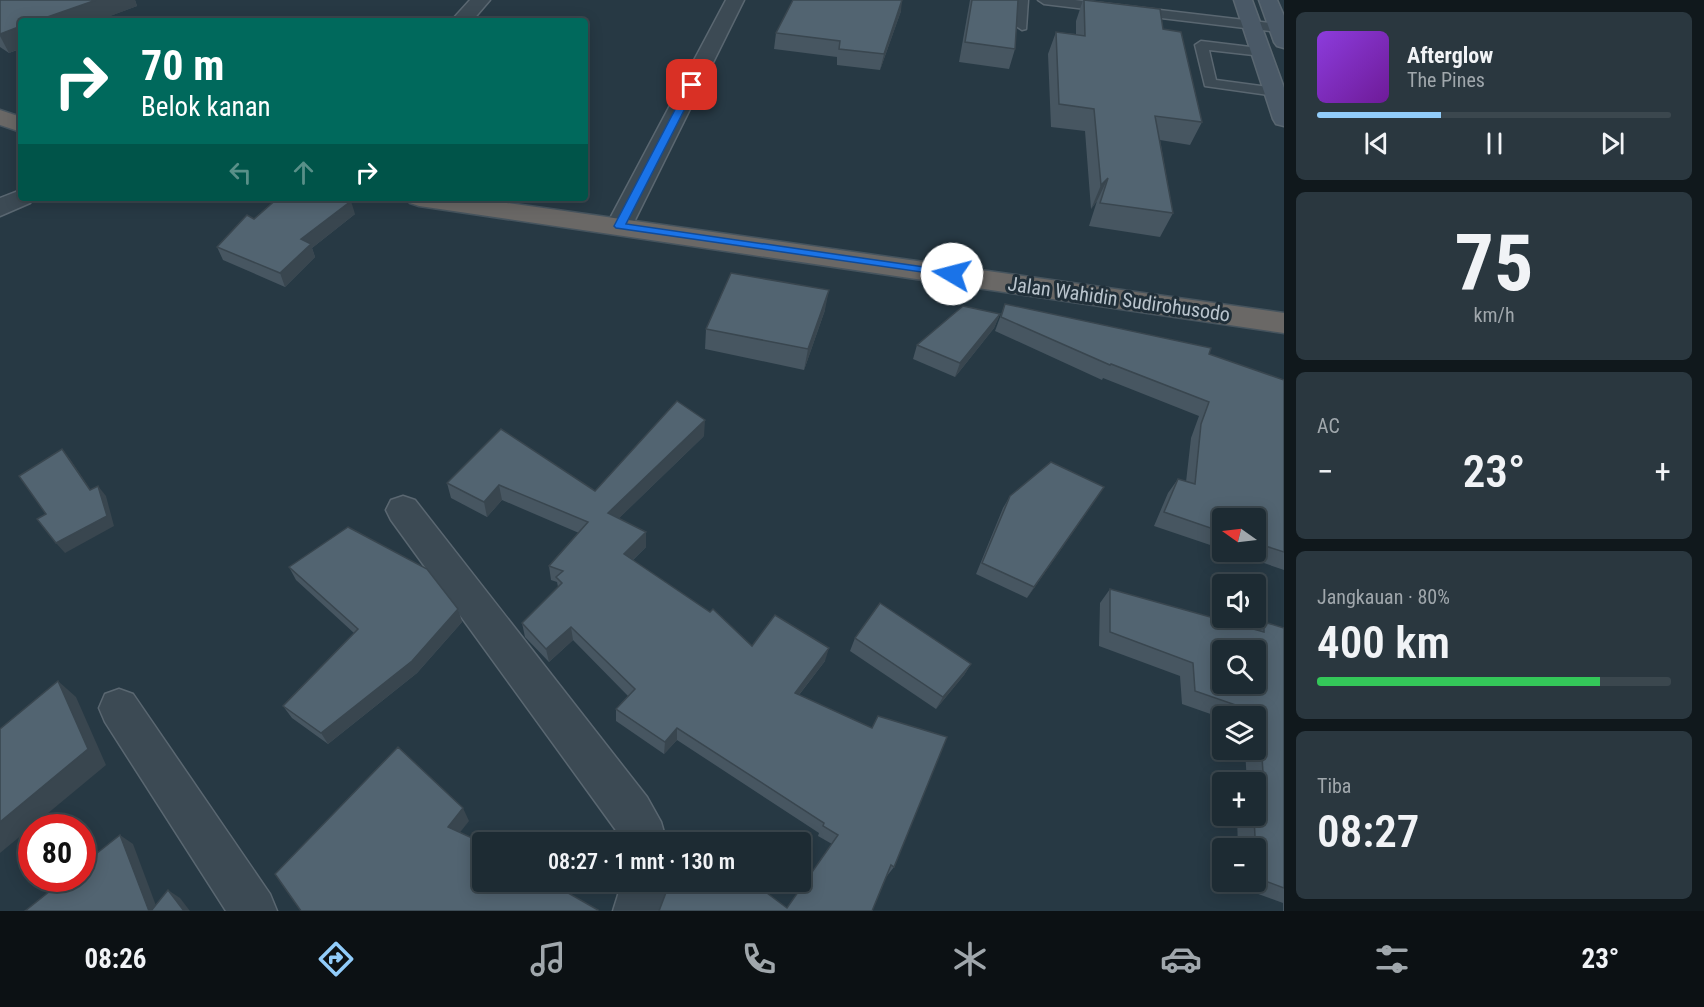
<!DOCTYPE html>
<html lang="id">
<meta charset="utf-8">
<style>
body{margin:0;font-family:"Roboto Condensed",sans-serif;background:#2a373f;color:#f1f3f6;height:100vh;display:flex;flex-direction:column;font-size:22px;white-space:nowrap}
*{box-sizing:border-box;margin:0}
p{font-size:20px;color:#a0a7ac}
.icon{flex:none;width:33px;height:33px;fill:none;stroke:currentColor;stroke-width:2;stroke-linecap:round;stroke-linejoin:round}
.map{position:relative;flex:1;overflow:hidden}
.sheet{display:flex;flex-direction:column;gap:12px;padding:12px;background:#10181c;width:420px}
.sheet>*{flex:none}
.banner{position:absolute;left:18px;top:18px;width:570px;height:183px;border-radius:6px;box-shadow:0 3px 15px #0003,0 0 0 2px #3b474e;background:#00695c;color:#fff;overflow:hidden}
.needle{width:39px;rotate:284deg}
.fabs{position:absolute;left:1212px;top:508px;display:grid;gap:12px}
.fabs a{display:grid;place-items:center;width:54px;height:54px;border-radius:6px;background:#1d2b33;box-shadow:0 3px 15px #0003,0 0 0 2px #3b474e;font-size:30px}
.speed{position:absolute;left:18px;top:814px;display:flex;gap:12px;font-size:30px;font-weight:700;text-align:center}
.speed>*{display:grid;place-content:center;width:78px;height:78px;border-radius:50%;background:#1d2b33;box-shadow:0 3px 15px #0003,0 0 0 2px #3b474e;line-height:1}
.speed .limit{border:9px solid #d22;background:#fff;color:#111}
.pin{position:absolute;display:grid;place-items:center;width:51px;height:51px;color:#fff;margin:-26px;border-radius:12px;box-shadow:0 3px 9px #0006}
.me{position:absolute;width:66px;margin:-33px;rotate:278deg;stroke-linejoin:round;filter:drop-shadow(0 0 4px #0008)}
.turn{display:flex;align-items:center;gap:21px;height:126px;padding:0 24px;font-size:27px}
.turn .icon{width:78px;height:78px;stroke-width:2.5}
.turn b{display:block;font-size:42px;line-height:51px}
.lanes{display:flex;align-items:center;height:57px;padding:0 24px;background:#0003;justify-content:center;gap:30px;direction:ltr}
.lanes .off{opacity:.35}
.big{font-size:45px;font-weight:600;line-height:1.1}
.sheet .tile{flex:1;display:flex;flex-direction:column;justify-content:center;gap:9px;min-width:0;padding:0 21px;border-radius:9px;background:#2a373f}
.sheet .dial{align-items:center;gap:0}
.dial b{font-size:78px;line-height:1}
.song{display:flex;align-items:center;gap:18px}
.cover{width:72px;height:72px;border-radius:9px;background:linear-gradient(135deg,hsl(270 70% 55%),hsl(280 70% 35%))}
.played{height:6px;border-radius:3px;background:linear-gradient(90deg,#91ccfa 35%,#3b474e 35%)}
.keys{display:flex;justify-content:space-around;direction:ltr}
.heat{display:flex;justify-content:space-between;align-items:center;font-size:33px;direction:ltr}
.charge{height:9px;border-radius:4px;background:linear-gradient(90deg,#34c759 80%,#3b474e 0)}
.trip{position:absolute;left:472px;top:832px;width:339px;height:60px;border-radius:6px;background:#1d2b33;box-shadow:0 3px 15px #0003,0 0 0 2px #3b474e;font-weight:600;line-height:60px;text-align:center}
.tab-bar{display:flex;height:96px;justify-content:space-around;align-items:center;background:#0c1114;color:#a0a7ac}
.tab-bar .icon{width:42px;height:42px}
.tab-bar .active{color:#91ccfa}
.tab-bar b{font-size:27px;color:#f1f3f6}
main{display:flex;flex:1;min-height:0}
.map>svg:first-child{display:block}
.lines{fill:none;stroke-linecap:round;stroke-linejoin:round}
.service-casing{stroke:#5a6771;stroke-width:3}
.minor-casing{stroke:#5a6771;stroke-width:3}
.secondary-casing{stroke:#5a6771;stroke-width:3}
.trunk-casing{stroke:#46545e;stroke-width:3}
.service{fill:#3c4a54;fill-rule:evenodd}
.minor{fill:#3c4a54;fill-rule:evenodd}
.secondary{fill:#4a5967;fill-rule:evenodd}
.trunk{fill:#6a6866;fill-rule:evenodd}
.wall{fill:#475661}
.shaded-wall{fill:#39464f}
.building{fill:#526471;stroke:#39464f;stroke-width:1.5;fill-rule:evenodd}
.route{fill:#1a73e8;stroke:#114b97;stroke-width:1.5}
.labels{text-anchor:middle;stroke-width:6;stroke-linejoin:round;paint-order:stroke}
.street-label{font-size:20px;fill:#b9c4cd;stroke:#202f39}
</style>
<main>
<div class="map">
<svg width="1284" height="911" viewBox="0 0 1284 911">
<rect width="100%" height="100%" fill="#273944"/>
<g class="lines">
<g class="service-casing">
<g id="service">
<path d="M1016,0H1028L1026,29L1022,30L1016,26Z"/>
<path d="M1038,0H1075L1279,24L1283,25L1284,30L1279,32L1044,4Z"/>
<path d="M1201,41L1267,49L1269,52L1262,56L1209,50L1216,80L1275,88L1282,92L1275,96L1205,86L1195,45Z"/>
</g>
</g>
<g class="minor-casing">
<g id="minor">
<path d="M470,0H490L472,21H451Z"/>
<path d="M726,0H744L632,226L628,232L619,234L610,232L606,226Z"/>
<path d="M21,190V198H34L30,203L0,216V198Z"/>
<path d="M403,496L415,500L647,797L661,822L667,843H623L615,829L391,520L386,510L391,500Z"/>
<path d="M119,689L133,694L270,894L277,911H226L105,722L99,708L105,694Z"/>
<path d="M622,882H668L661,911H613Z"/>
</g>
</g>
<g class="secondary-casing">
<g id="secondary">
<path d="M1234,0H1252L1284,88V126L1276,124L1273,119Z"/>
<path d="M1259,0H1277L1284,16V48L1277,46L1274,42Z"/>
</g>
</g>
<g class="trunk-casing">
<g id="trunk">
<path d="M0,110L21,117V132L0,125Z"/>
<path d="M406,198H472L1284,313V333L419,206L410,203Z"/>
</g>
</g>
<use href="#service" class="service"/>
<use href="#minor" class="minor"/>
<use href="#secondary" class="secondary"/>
<use href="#trunk" class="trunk"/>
</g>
<g class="wall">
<path d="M0,0H135L137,6L9,53L0,47Z"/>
<path d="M970,0H1018L1015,49L1009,69L959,62Z"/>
<path d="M1083,0L1163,29L1202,122L1190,145L1160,140L1173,213L1160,237L1089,226L1097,201L1091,209L1085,131L1051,127L1048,54L1056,32L1076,34V21Z"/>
<path d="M901,11L880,70L837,65V57L774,49L776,33Z"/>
<path d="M355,214L312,248L315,257L285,287L223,260L217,247L254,219Z"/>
<path d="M1005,304L1209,354L1284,380V570L1232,552H1256V519H1222V549L1154,526L1168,493L1178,479L1186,482L1191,438L1199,416L1103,378L1102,380L995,331Z"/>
<path d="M825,310L804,370L705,349L706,329Z"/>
<path d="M1000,314L994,328L955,377L913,359L917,345Z"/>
<path d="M501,429L595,491L704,436L618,519L646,532V547L633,560L752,646L825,661L799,695L894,867L887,876L787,908L832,844L818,836L819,833L677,740L664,754L616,721V709L628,696L573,640L549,662L525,637L522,623L558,587L557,582L551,580L549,566L579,533L502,500L487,517L451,498L447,483Z"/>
<path d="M1010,496L1096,499L1027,598L976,574L1003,508Z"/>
<path d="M289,567L458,609L462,622L417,673L328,744L292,718L283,706L354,633L296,580Z"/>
<path d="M1110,589L1256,630L1264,622L1284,628V911H1283V903L1239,887V882H1256V849H1238L1237,816H1256V783H1247L1245,750H1256V717H1222V718L1182,704L1180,676L1099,646L1100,603Z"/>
<path d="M855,638L971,664L964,675L936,709L850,651Z"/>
</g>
<g class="shaded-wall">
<path d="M96,0H135L137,6L97,21H36Z"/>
<path d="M902,0L901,11L880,70L884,54Z"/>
<path d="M21,26V48L9,53L0,36V34Z"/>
<path d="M1108,178L1097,201L1091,209L1101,185Z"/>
<path d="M351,201L355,214L312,248L315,257L285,287L280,273L301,239Z"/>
<path d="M829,290L825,310L804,370L808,349Z"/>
<path d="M1000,314L994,328L955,377L960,363Z"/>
<path d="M705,420L704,436L609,528L608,513Z"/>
<path d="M62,449L70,459L98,501L90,490Z"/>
<path d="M499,485L502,500L487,517L484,502Z"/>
<path d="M98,486L106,496L114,526L65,553L56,543Z"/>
<path d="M1104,487L1096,499L1027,598L1034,587Z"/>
<path d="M646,532V547L624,568V554Z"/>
<path d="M458,609L462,622L417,673L328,744L321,733Z"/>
<path d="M571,627L573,640L549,662L546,649Z"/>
<path d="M829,648L825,661L791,705L795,693Z"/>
<path d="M971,664L964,675L936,709L943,697Z"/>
<path d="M58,681L76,697L106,765L0,853V822Z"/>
<path d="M677,728V740L664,754L665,742Z"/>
<path d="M463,808L469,821L454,840L448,827Z"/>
<path d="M120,835L133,844L158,911H149Z"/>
<path d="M168,890L180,898L190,911H184Z"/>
</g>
<g class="building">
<path d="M0,0H96L36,21H21V26L0,34Z"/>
<path d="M793,0H902L884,54L839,49L840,41L776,33Z"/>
<path d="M972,0H1018L1015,49L965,42Z"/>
<path d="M1084,0L1160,9L1163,29L1181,32L1202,122L1155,116L1173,213L1100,203L1108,178L1101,185L1094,109L1059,104L1056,32L1085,36Z"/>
<path d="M278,198H343L351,201L301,239L311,244L280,273L217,247L247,215L254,219Z"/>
<path d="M731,273L829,290L808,349L706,329Z"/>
<path d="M1005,304L1211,348L1209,354L1284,380V552L1256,543V519H1222V532L1164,512L1178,479L1195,484L1201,424L1209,402L1111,364L1110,365L1001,317Z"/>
<path d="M963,306L1000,314L960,363L917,345Z"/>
<path d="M677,401L705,420L608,513L646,532L624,554L710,612L713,609L752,646L775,615L829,648L795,693L872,728L878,716L947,737L894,867L891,865L872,911H659L670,882H752L787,908L838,835L823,826L824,823L677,728L665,742L616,709L635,689L571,627L546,649L522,623L562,583L556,577L563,571L549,566L588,522L499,485L484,502L447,483L501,429L595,491Z"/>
<path d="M62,449L90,490L98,486L107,516L56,543L37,519L46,514L19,476Z"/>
<path d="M1051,462L1104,487L1034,587L982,563L1010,496Z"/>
<path d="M348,527L427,569L458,609L412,661L321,733L283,706L358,629L289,567Z"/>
<path d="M1110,589L1264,632V622L1284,628V888L1257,878L1254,816H1256V785L1264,787L1259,713L1195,691L1193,663L1110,632ZM1222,651H1256V684H1222Z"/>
<path d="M880,603L971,664L943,697L855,638Z"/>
<path d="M58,681L88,749L0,822V729Z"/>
<path d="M398,747L463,808L448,827L483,843V882H549L598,910L597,911H301L275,874Z"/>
<path d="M687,834L699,843H684Z"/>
<path d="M120,835L149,911H25L65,879H82V865Z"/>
<path d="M168,890L184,911H151Z"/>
</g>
<path class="route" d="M689,83L697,85L626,224L952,271L956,272V277L616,228L614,226Z"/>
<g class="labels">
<g class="street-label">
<text transform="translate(1119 299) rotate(8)" y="7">Jalan Wahidin Sudirohusodo</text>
</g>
</g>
</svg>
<div class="fabs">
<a><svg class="needle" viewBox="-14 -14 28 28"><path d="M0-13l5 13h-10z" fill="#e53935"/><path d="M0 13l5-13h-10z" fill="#a0a7ac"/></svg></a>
<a><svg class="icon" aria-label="sound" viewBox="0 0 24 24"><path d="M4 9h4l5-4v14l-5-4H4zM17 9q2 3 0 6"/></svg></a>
<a><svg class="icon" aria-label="search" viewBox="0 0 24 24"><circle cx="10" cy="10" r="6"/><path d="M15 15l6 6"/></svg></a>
<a><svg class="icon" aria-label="layers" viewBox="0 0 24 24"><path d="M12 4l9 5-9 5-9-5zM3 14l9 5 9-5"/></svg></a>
<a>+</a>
<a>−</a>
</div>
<div class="speed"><div class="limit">80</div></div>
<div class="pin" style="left:692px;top:85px;background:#d93025"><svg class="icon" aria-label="arrive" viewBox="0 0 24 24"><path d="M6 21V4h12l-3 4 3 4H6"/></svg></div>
<svg class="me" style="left:952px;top:274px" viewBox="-20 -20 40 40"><circle r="19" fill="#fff"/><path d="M0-13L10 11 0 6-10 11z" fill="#1a73e8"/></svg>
<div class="trip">08:27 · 1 mnt · 130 m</div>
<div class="banner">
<div class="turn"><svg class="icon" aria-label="right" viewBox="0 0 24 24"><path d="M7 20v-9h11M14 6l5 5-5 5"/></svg><div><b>70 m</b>Belok kanan</div></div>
<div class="lanes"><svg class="icon off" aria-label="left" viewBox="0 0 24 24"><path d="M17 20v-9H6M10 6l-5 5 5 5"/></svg><svg class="icon off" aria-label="ahead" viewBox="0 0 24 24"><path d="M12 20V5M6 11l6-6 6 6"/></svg><svg class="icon" aria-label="right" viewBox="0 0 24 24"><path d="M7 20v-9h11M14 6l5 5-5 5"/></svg></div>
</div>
</div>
<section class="sheet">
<div class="tile">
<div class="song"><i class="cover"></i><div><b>Afterglow</b><p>The Pines</p></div></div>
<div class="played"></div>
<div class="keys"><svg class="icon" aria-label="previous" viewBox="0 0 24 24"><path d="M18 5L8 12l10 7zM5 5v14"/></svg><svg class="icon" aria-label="pause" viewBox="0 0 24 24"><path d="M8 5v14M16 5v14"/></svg><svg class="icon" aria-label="next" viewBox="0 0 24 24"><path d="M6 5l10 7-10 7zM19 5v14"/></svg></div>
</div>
<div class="tile dial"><b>75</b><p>km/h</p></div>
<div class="tile"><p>AC</p>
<div class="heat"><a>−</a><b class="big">23°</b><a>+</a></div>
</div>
<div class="tile"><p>Jangkauan · 80%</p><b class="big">400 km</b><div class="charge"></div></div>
<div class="tile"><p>Tiba</p><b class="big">08:27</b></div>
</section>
</main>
<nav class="tab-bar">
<b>08:26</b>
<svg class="icon active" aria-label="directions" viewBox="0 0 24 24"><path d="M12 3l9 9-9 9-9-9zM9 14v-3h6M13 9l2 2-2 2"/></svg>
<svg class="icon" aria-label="music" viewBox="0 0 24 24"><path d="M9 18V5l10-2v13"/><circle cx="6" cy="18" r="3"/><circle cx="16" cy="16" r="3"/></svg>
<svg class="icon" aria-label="phone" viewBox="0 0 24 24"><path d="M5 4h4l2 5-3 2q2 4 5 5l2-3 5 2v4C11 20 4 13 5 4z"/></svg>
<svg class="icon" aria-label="climate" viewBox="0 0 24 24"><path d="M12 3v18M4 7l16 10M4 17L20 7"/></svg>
<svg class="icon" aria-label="car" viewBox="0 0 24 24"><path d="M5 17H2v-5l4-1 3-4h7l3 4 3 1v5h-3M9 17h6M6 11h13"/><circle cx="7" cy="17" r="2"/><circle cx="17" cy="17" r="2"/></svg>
<svg class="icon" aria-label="filters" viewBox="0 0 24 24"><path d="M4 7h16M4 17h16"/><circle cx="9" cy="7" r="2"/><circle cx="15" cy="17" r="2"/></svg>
<b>23°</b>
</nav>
